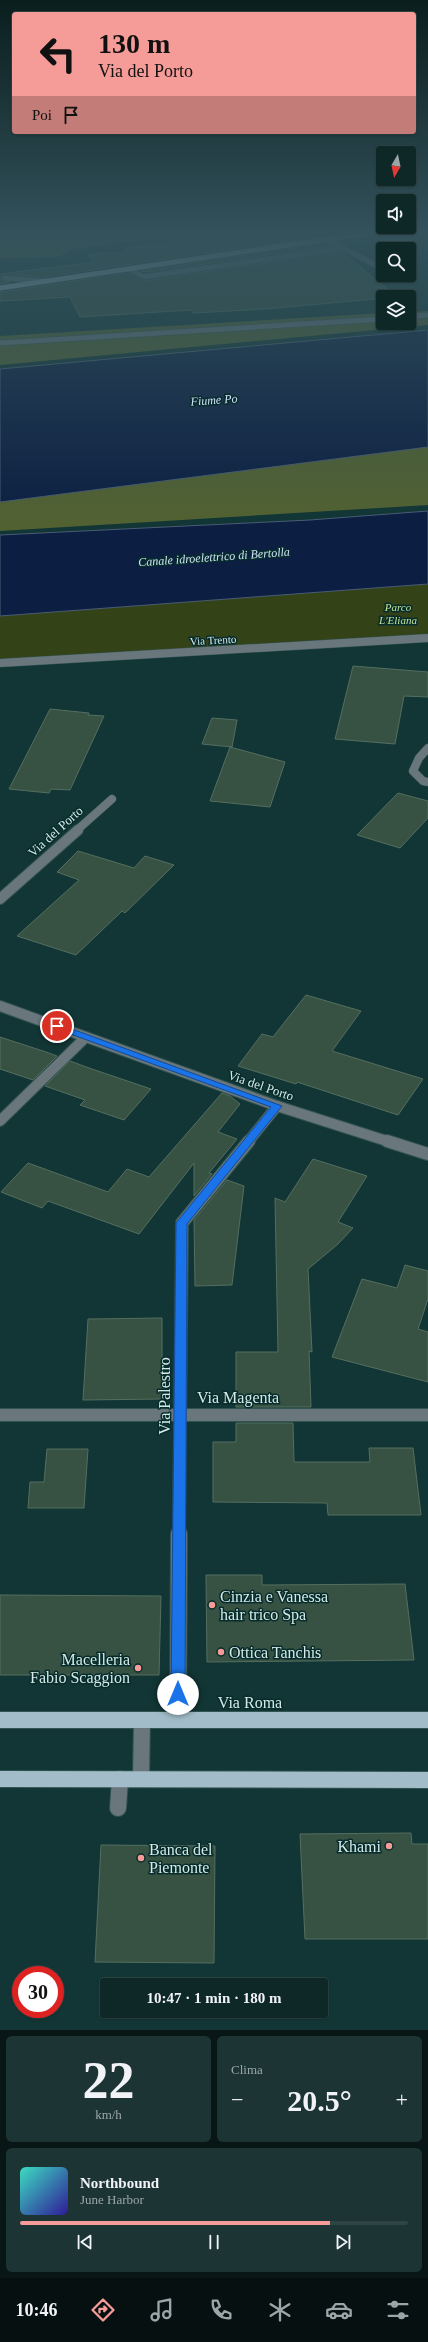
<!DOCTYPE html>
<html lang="it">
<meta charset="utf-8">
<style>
body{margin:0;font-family:"Times New Roman",serif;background:#1c3434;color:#f1f3f6;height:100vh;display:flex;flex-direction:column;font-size:15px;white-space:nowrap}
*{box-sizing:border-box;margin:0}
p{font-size:13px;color:#9ba6a8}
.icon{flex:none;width:22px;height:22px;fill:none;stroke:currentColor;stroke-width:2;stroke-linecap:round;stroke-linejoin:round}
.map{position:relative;height:2030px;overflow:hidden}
.sheet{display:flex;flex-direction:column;gap:6px;padding:6px;background:#081616;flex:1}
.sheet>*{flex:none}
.guide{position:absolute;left:12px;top:12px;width:404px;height:122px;border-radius:4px;box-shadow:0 1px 3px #0004,0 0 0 1px #2e4445;background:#f59b98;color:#111;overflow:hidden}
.needle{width:26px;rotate:189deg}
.buttons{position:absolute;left:376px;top:146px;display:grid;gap:8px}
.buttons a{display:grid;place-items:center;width:40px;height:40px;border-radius:4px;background:#0e2828;box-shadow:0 1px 3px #0004,0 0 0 1px #2e4445;font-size:20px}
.speed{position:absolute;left:12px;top:1966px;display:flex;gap:8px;font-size:20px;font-weight:700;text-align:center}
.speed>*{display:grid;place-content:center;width:52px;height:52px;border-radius:50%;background:#0e2828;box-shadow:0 1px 3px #0004,0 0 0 1px #2e4445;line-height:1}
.speed .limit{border:6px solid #d22;background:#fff;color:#111}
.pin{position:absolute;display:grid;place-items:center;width:34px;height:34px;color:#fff;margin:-17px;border:2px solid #fff;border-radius:50%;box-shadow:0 1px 4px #0007}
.me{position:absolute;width:44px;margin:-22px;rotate:0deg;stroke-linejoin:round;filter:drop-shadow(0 0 3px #0008)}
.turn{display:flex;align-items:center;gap:14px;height:84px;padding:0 20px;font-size:18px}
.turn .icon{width:52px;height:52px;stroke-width:2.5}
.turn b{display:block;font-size:28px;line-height:34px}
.then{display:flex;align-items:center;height:38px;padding:0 20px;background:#0003;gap:8px;font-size:15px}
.big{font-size:30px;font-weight:800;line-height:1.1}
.sheet .card{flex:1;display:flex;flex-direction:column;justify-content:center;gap:6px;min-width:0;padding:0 14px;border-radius:6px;background:#1c3434}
.sheet .dial{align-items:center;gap:0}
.dial b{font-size:52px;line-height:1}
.song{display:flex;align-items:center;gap:12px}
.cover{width:48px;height:48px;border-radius:6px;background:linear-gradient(135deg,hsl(170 70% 55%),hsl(250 70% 35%))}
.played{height:4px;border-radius:2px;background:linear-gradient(90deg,#f59b98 80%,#2e4445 80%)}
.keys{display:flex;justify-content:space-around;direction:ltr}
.heat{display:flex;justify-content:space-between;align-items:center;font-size:22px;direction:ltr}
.sheet .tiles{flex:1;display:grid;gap:6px;grid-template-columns:1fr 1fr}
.card:last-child{grid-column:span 2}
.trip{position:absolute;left:100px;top:1978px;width:228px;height:40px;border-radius:4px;background:#0e2828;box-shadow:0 1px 3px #0004,0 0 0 1px #2e4445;font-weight:800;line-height:40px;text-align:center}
.tab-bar{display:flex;height:64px;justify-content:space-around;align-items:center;background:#061010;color:#9ba6a8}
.tab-bar .icon{width:28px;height:28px}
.tab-bar .current{color:#f59b98}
.tab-bar b{font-size:18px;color:#f1f3f6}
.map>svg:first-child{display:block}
.green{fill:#344218}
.forest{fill:#516132}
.water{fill:#0c1f42;stroke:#495c74}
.building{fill:#375142;stroke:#546f60}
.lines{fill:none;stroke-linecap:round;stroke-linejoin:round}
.minor-far4-casing{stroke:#315352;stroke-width:6}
.minor-far3-casing{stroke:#315352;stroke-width:9}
.minor-far2-casing{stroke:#315352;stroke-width:12}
.minor-far1-casing{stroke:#315352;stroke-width:14}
.minor-casing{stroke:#315352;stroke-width:18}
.major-far1-casing{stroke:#315352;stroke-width:6}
.major-casing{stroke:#315352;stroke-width:18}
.minor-far4{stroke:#69767c;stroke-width:5}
.minor-far3{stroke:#69767c;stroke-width:8}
.minor-far2{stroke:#69767c;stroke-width:10}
.minor-far1{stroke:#69767c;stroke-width:12}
.minor{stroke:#69767c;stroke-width:16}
.major-far1{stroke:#a2bdc9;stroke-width:5}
.major{stroke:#a2bdc9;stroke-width:16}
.route{fill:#1a73e8;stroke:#114b97}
.poi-dot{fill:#f59b98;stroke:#062c2b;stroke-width:1.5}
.labels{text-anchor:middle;stroke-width:3;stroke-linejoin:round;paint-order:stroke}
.far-park-label{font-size:11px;font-style:italic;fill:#c6e197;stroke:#062c2b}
.far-street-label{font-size:11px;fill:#d6e9e9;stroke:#062c2b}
.far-water-label{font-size:12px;font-style:italic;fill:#d2e2fd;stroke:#062c2b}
.street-label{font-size:13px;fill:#d6e9e9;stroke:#062c2b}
.near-street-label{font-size:16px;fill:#d6e9e9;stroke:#062c2b}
.near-poi-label{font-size:16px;fill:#d6e9e9;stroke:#062c2b;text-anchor:start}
</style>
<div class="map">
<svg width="428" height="2030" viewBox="0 0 428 2030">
<rect width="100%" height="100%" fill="#123635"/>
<path class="green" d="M428,584V638L0,659V616Z"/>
<g class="forest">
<path d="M0,233H203L77,248L57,257L0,258Z"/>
<path d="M428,311V325L0,365V336L383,313V323H409V312Z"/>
<path d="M428,447V505L0,531V502Z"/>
</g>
<g class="water">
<path d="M428,330V447L0,502V369Z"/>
<path d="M428,511V584L0,616V535L310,520Z"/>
</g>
<g class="building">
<path d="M257,233H319L322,236L44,277L5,274L2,276V280L10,282L0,284V274L94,262L88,254L127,252L124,248Z"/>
<path d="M326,243L331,246L149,272L141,271Z"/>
<path d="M342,252L397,297L265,309L193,313L191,310L80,317L70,297L0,301V292L128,273L140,280H150Z"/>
<path d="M353,666L428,672V697L404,696L395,744L335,739Z"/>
<path d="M50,709L89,713L88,715L104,716L70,790L51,789L49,793L9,789Z"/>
<path d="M212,718L237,720L232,747L202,744Z"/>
<path d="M230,747L285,762L270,807L210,801Z"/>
<path d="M398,793L428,801V818L400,848L357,835Z"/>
<path d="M78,851L134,868L145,856L174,865L125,913L122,911L76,955L17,936L79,880L57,872Z"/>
<path d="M306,995L361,1011L332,1051L423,1079L398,1115L297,1082L296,1084L238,1066L262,1034L273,1037Z"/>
<path d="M0,1037L46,1052L57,1056L33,1080L0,1069Z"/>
<path d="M70,1061L89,1068L151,1089L124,1120L80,1105L85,1100L45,1086Z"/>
<path d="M222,1093L230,1096L240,1104L218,1132L237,1139L209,1173L212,1174L194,1196V1163L139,1234L48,1201L42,1208L1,1192L28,1163L108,1192L127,1169L149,1177Z"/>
<path d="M313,1159L367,1176L338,1222L353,1228L338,1244L308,1269L312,1352L309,1351L311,1407H236V1352H278L275,1198L285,1202Z"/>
<path d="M227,1180L244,1186L232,1285L195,1286L194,1220Z"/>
<path d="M405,1265L428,1271V1299L418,1329L428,1332V1382L332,1357L362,1279L397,1288Z"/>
<path d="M162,1318V1399L83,1400L88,1319Z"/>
<path d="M236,1423H293L294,1462H370L369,1448H413L421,1515H328L327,1503L213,1502V1442H236Z"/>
<path d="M47,1449H88L84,1508H28L30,1482H44Z"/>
<path d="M206,1575H262V1585L405,1584L414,1660L207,1662Z"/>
<path d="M0,1595L161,1596L159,1675H0Z"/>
<path d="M411,1833L412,1844H428V1939H305L300,1834Z"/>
<path d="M101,1845L215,1846L214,1963L95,1962Z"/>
</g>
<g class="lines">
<g class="minor-far4-casing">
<g id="minor-far4">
<path d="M328,240L383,269"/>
<path d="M129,269L142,276H149L345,248"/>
<path d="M5,278L43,281"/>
<path d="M409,317L428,315"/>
<path d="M0,343L383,319"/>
</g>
</g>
<g class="minor-far3-casing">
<g id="minor-far3">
<path d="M0,663L428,638"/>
<path d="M428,748L419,758L413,771L423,781L428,782"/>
<path d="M76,831L112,799"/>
</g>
</g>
<g class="minor-far2-casing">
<g id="minor-far2">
<path d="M0,899L78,830"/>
<path d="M0,1006L277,1106L390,1142"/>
<path d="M0,1121L86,1037"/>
<path d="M248,1142L277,1106"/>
</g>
</g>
<g class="minor-far1-casing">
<g id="minor-far1">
<path d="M387,1141L428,1154"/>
<path d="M0,1415H428"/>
<path d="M179,1535L182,1223L249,1141"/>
</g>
</g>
<g class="minor-casing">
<g id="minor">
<path d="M178,1720L179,1534"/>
<path d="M141,1779L142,1720"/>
<path d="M118,1808L120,1779"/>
</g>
</g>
<g class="major-far1-casing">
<path id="major-far1" d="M0,288L369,233"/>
</g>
<g class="major-casing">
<g id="major">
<path d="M0,1720H428"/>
<path d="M0,1779L428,1780"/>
</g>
</g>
<use href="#minor-far4" class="minor-far4"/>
<use href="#minor-far3" class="minor-far3"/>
<use href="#minor-far2" class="minor-far2"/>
<use href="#minor-far1" class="minor-far1"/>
<use href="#minor" class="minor"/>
<use href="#major-far1" class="major-far1"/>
<use href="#major" class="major"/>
</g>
<linearGradient id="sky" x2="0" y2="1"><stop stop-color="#0a1e1d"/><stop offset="0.45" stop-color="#33525c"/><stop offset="1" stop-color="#33525c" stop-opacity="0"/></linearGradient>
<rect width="428" height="518" fill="url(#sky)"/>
<path class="route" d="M54,1025H61L282,1106L187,1224L185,1694L183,1698L178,1700L173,1698L171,1694L176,1223L271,1107L54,1028Z"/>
<g class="poi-dot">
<circle cx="212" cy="1605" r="4"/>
<circle cx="221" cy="1652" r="4"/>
<circle cx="138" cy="1668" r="4"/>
<circle cx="389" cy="1846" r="4"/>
<circle cx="141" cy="1858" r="4"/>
</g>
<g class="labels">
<g class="far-park-label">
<text x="398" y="611">Parco<tspan x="398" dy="13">L'Eliana</tspan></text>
</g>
<g class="far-street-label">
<text transform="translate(213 640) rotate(-3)" y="4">Via Trento</text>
</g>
<g class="far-water-label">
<text transform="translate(214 400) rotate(-4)" y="4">Fiume Po</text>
<text transform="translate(214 557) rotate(-4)" y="4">Canale idroelettrico di Bertolla</text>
</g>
<g class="street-label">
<text transform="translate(55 831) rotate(-42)" y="5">Via del Porto</text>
<text transform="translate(261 1085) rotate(19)" y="5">Via del Porto</text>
</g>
<g class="near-street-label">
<text transform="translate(164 1396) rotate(-90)" y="6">Via Palestro</text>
<text x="238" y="1403">Via Magenta</text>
<text x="250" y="1708">Via Roma</text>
</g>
<g class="near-poi-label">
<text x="220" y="1602">Cinzia e Vanessa<tspan x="220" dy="18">hair trico Spa</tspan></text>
<text x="229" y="1658">Ottica Tanchis</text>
<text x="130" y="1665" text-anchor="end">Macelleria<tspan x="130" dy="18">Fabio Scaggion</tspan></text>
<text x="381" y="1852" text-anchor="end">Khami</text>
<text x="149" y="1855">Banca del<tspan x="149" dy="18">Piemonte</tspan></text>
</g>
</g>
</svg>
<div class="buttons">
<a><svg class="needle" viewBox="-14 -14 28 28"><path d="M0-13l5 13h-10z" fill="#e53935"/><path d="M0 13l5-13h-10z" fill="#9ba6a8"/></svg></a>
<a><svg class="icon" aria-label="sound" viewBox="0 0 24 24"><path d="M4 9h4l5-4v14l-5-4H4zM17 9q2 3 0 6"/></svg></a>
<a><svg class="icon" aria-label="search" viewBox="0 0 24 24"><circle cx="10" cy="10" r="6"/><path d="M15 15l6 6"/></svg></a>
<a><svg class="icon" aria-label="layers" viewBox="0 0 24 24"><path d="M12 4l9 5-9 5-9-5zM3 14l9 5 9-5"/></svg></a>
</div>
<div class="speed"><div class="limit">30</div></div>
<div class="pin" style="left:57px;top:1026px;background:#d93025"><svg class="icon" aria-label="arrive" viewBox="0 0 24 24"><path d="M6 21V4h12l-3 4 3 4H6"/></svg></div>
<svg class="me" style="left:178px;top:1694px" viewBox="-20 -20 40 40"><circle r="19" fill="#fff"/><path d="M0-13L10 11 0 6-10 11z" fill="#1a73e8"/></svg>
<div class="trip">10:47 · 1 min · 180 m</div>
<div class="guide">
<div class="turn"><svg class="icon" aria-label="left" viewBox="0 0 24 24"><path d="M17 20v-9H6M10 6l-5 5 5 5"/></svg><div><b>130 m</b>Via del Porto</div></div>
<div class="then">Poi<svg class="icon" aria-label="arrive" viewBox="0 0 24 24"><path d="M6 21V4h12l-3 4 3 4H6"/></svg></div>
</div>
</div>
<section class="sheet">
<div class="tiles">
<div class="card dial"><b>22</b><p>km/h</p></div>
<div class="card"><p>Clima</p>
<div class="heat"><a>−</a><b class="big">20.5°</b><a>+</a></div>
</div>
<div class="card">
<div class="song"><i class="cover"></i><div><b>Northbound</b><p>June Harbor</p></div></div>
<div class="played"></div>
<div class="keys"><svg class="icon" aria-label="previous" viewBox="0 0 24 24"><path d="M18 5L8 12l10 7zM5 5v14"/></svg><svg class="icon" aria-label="pause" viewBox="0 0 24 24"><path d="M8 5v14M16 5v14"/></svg><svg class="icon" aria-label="next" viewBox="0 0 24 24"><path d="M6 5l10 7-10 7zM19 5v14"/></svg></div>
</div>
</div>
</section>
<nav class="tab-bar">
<b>10:46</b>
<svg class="icon current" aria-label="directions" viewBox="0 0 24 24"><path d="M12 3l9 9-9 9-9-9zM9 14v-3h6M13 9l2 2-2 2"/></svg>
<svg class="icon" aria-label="music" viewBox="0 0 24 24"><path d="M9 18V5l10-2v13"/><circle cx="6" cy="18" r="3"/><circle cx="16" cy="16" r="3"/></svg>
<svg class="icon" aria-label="phone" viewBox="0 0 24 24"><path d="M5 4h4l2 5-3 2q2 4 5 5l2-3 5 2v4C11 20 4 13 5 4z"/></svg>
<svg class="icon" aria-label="climate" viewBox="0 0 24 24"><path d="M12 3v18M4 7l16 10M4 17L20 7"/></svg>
<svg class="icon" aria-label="car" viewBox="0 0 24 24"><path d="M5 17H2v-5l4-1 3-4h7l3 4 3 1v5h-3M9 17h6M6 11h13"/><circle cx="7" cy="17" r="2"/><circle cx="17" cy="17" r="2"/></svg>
<svg class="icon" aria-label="filters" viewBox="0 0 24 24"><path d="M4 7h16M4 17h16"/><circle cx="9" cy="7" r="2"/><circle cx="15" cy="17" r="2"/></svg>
</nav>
